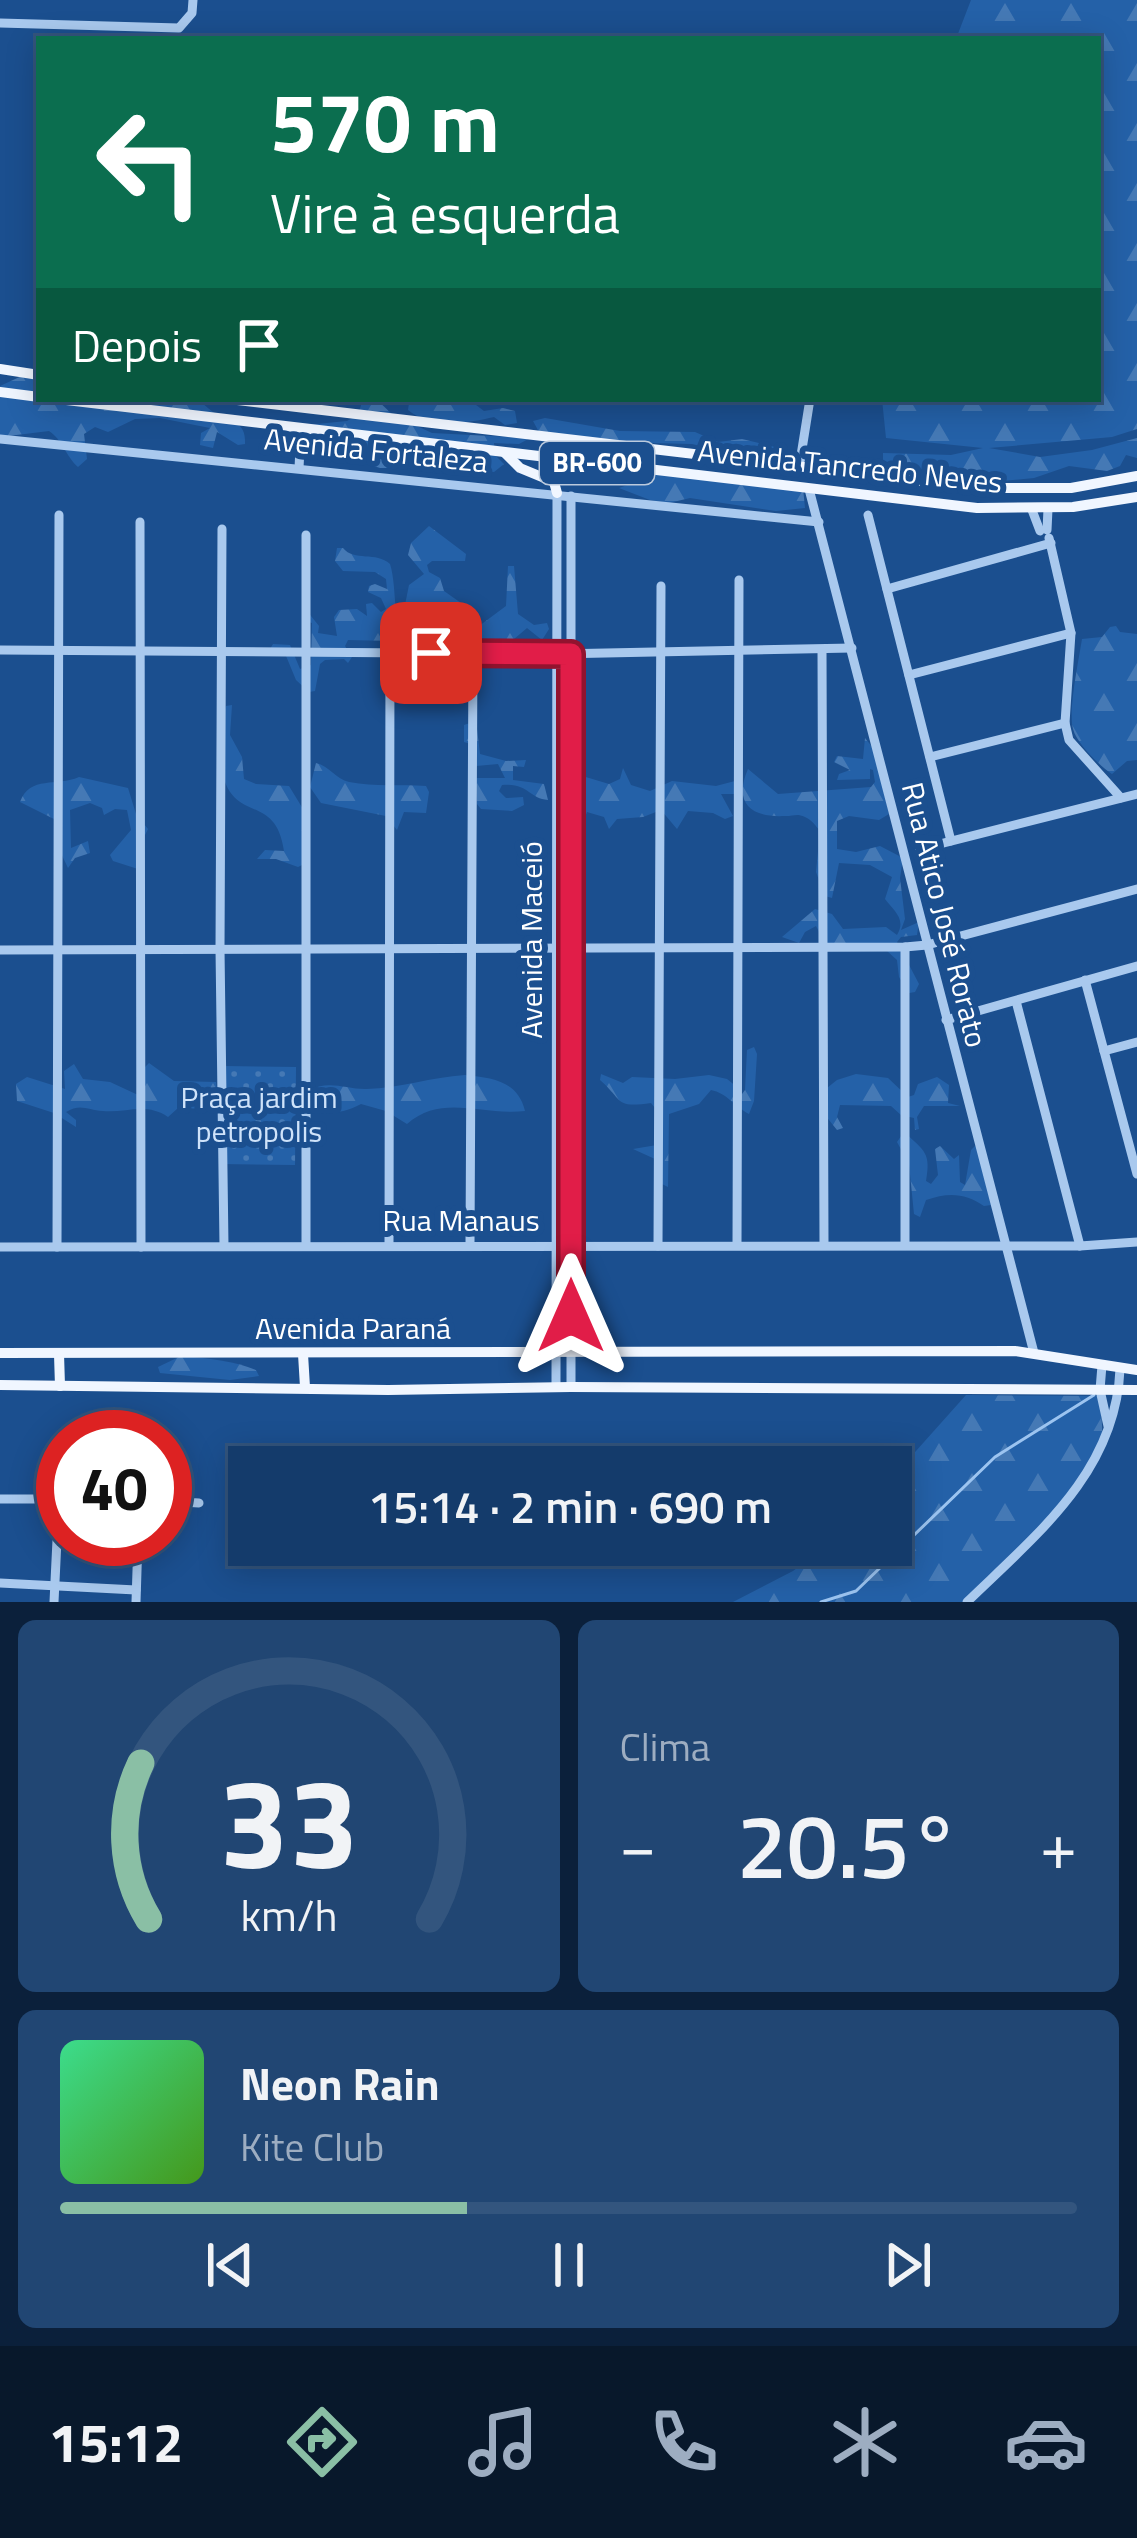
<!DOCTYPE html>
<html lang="pt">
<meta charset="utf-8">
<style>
body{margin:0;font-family:"Titillium Web",sans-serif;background:#214673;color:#f1f3f6;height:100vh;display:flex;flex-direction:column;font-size:45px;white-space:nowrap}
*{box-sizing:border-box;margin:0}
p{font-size:39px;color:#9dadc1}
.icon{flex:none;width:66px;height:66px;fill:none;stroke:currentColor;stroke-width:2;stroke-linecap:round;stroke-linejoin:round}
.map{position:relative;height:1602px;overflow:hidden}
.drawer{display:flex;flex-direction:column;gap:18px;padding:18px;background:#0b203b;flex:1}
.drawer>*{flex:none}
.guide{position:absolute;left:36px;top:36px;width:1065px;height:366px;border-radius:0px;box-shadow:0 6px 30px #0003,0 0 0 3px #33557e;background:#0b6e4f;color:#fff;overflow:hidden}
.speed{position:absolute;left:36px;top:1410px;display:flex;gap:24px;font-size:60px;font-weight:700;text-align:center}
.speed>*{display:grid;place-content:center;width:156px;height:156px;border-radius:50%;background:#143b6b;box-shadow:0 6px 30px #0003,0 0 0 3px #33557e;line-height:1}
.speed .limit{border:18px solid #d22;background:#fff;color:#111}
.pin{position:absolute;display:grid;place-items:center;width:102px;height:102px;color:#fff;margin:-51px;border-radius:24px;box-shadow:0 6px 18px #0006}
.me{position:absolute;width:132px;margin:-66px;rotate:0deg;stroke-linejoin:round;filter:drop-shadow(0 0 9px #0008)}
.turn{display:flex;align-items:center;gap:42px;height:252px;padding:0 36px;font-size:54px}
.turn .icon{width:156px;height:156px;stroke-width:2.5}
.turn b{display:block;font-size:84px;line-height:102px}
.then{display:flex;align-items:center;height:114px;padding:0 36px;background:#0003;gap:24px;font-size:45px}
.big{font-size:90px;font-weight:600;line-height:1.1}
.drawer .widget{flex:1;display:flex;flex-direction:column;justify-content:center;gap:18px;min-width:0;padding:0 42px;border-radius:18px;background:#214673}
.drawer .dial{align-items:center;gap:0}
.dial svg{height:312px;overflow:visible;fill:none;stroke:#33557e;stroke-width:7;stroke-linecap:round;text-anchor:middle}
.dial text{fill:#f1f3f6;stroke:none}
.song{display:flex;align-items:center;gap:36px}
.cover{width:144px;height:144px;border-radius:18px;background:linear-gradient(135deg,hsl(150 70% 55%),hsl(100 70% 35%))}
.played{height:12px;border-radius:6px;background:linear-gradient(90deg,#8abfa5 40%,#33557e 40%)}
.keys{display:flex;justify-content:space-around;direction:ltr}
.heat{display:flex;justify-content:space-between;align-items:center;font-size:66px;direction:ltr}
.drawer .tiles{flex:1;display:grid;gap:18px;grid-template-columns:1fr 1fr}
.widget:last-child{grid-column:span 2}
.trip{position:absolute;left:228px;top:1446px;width:684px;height:120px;border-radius:0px;background:#143b6b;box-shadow:0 6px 30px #0003,0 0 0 3px #33557e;font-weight:600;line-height:120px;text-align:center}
.tabs{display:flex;height:192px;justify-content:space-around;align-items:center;background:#08182b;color:#9dadc1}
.tabs .icon{width:84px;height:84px}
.tabs .active{color:#8abfa5}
.tabs b{font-size:54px;color:#f1f3f6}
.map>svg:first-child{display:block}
.grass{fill:url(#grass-dots)}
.forest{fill:url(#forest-firs)}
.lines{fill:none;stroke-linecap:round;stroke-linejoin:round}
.stream{stroke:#9cc4f0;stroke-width:3}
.minor{stroke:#a9c9ee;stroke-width:9}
.major{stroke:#f0f6ff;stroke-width:10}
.route-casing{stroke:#92132f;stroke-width:30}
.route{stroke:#e11d48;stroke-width:21}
.labels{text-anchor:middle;stroke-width:12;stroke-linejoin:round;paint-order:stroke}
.shield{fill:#1b4f8f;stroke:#bbcadd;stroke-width:3}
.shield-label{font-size:27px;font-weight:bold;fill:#fff}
.street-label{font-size:30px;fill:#fff;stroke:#1b4f8f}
.park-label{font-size:30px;fill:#cfe3fa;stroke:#1b4f8f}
</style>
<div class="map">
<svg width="1137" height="1602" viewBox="0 0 1137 1602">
<defs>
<pattern id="grass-dots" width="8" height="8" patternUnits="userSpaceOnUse" patternTransform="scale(3)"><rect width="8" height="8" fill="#2461a8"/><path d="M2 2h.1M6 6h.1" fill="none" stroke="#4579b5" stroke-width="1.8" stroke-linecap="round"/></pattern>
<pattern id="forest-firs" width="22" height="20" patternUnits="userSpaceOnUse" patternTransform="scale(3)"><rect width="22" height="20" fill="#2461a8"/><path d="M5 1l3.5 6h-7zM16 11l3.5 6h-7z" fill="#4579b5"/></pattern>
</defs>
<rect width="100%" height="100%" fill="#1b4f8f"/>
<path class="grass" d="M223,1066L296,1067L295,1165L221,1164Z"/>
<g class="forest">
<path d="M971,0H1137V429L1112,437L989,448L1040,457L1092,450L1137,438V458L1126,455L1120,466L1107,471L1069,466L1034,478L969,484L944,480L921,469L883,466V453L951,455L983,448L886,438L882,399H1098V39H956Z"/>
<path d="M39,368V399H197C203,403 207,408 213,412C230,424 246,419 245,444L238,445L217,432L213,448L200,445L201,433L210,428L160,418L135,419L108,432L95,427L84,434L87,459L78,467C65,455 63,440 49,431L0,437V386Z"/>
<path d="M376,399L393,415L432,433L530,438L519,444L494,443L495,455L504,464L494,472L456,467L380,468L308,444L302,437L307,425L347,421L358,415L362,402Z"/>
<path d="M468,399L484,411L503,408L515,411L517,423L505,425L494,417C468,423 430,429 408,410L409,403L414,400Z"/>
<path d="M545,418L620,431L695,432L718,442L742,439L779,448L769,457L756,459L692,444L578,441L539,432L533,421Z"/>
<path d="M661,473L803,488L805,508L776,511L690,498L669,503L650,500L619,488Z"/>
<path d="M429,526L466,554L465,561H432L427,565L429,572L440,578L444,591L461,603L457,615L438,611L437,618L449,625L455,637L445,642L422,631L405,605L409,585L424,574L408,555L411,543Z"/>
<path d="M337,548H343C354,562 376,551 390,564C398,590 391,630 409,650H400L393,641L348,640L345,646L352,657L348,663L344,659L325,660L320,664L315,691L309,692L296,680L284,651L270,649L273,644L290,645L300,669L311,665L312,623L306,621L307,611L319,626L318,633L337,636L334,617L339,610L357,609L367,616L366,604L372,603L381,612L386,609L381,598L368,592L369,586L375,584L387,589L386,579L375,572L343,571L335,561Z"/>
<path d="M508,566H514L518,614L534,625L547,623L549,629L542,640L527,628L514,639L531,658L525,661L508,653L491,663L485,662L490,647L476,635L475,629L506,606Z"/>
<path d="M1116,626L1120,632L1137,634V760L1127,761L1112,774C1100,766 1077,744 1073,729C1068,711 1079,659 1082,639L1102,637L1110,627Z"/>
<path d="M232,705L230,735L242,757L244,779L256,784L289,786L303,809L304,864L298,867L276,859H257L265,850L284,851C276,796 240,821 225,782C217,763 223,734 224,713L226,706Z"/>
<path d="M470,723L477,729L480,754L506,761L526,760L524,767L513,766V780L544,784L548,800C529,799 529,783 502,785L499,791L506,798L523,797L524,805L512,811L481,809L477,804L476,778H505L498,764L476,766L471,744L464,742V725Z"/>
<path d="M865,738L873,748L889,814L879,820L849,816L837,821V849L856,852L880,846L903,858L900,878L905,919L901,930L919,922L917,935L901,937L897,942L919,984L915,992L909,993L899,977L897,960L886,950L825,943L816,926L805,932L799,943L782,937L815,909L832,914L843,929L886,927L897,935C907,919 893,910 885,899L892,877L870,865L839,863L832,898L825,896L816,872L820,831C816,826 812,820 805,817C797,813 794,816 785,816C748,818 734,801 748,769L778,794L871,787L875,782L873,770L870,769V779L837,780L839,774L850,770L834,762L837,756L863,759Z"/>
<path d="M567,751L579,775L609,784L620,779L623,768L631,785L650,791L672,781L716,786L735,781L734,794H721L733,816L725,819L713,813L688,811L677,829L661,810L643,817L617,819L609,829L604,817L587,812L582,825L578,807L564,805C558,790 556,764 567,751Z"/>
<path d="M316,763C329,766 336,779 349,782C375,787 400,784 426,786L429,792L426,813L404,812L397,830L386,816L321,803L310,787Z"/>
<path d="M79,777L128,788L136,814L148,829L142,841L138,869L113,861L110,855L131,830L127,810L115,809L104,815L102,808L90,803L70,810L71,848L88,841L90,853L75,858L68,868L59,849L54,819L20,802C30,775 57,787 79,777Z"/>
<path d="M754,1047L757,1054L754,1101L749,1114C734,1106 727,1093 711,1090L699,1104L669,1114L668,1187L662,1184L655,1159L633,1149L657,1145L655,1108L651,1103C614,1108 624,1101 600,1080L601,1074L623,1083L632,1077L675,1079L709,1075L727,1079L737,1087L739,1098L745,1090L747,1050Z"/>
<path d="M149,1063L174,1081L216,1082L219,1114L211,1109L178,1108L168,1117C147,1102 126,1113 103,1111C88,1110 80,1103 66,1112L76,1120V1127L54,1113L17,1101L16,1084L27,1077L65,1089L64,1071L74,1064L83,1079L110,1082L138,1095L144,1068Z"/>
<path d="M856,1074L888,1078L908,1097L914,1095L918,1084L937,1077L949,1085L948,1103L960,1106H924L917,1117L919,1129L915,1130L914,1118L901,1115L891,1106L840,1105L837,1117L843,1128L837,1130L825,1115L827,1088L837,1080Z"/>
<path d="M465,1075C493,1078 518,1081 525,1111C482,1116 442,1093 407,1124L386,1111L361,1104C344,1113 330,1114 311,1112L309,1091C328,1079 347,1090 367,1089C400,1088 432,1077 465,1075Z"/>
<path d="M904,1132C925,1151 931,1153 926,1181L931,1184L938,1175L935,1149L940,1146L954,1159L959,1155L960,1182L965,1185L971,1150L976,1145L991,1205L984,1206C966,1193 948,1192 926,1200L920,1217L914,1214L909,1164L897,1142Z"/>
<path d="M181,1356C207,1358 235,1361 256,1370L259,1376L230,1380L160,1373L158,1367Z"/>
<path d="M966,1395L1098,1396C1100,1411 1105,1427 1100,1443C1088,1488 1004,1566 970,1602H733L793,1571L828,1545H891V1479Z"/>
</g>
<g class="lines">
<path class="stream" d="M821,1602L856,1591L995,1457L1094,1395"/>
<g class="minor">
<path d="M0,23L179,28L192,13L193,0"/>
<path d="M0,439L819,522"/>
<path d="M299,468L301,428"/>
<path d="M799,468L810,399"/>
<path d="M809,489L1034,1353"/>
<path d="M1032,510L1040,531"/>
<path d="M868,515L951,841"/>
<path d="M140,522L141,1247"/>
<path d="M222,529L220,949L224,1246"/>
<path d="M1047,530L1048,509"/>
<path d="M306,535V1245"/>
<path d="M1049,538L1071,633L1065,723L1069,740L1121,798"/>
<path d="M887,589L1051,543"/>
<path d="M0,650L557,654L852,648"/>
<path d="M822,650L824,1244"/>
<path d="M909,675L1071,633"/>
<path d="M930,757L1065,723"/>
<path d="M920,849L1137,794"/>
<path d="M0,950L905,947L927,945L1137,889"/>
<path d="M1085,980L1137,1174"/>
<path d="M1016,1001L1080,1246"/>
<path d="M946,1020L1137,966"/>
<path d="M1104,1051L1137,1042"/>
<path d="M737,1244L739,580"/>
<path d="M905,1244V947"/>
<path d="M389,1245L390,653"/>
<path d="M470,1245L473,654"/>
<path d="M658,1246L661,586"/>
<path d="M0,1247L1080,1246L1137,1242"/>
<path d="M57,1247L59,515"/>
<path d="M1102,1365L1100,1390L1108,1426"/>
<path d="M556,1387L557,493"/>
<path d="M571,1387V496"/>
<path d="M0,1499H61"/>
<path d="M165,1501L199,1503"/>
<path d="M0,1583L136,1590"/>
<path d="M54,1602L59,1499"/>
<path d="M136,1602L138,1539"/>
<path d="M967,1602C1036,1535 1116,1472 1120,1369"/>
</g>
<g class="major">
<path d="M0,369L39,375"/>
<path d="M0,392L39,397"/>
<path d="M58,399L977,508L1073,507L1137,497"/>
<path d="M229,399L981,488H1071L1137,476"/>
<path d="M505,453L520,468L554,482L557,493"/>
<path d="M0,1353L1015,1351L1137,1370"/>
<path d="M59,1354L60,1386"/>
<path d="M303,1354L305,1387"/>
<path d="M0,1385L388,1390L571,1387L1137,1390"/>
</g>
</g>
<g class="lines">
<g class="route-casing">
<path id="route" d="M431,653L571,654V1316"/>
</g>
<use href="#route" class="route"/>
</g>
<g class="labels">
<rect class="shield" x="540" y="442" width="114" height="42" rx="9"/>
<g class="shield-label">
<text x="597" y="472">BR-600</text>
</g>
<g class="street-label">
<text transform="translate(376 451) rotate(6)" y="10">Avenida Fortaleza</text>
<text transform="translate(850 467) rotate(6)" y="10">Avenida Tancredo Neves</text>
<text transform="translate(944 915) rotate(76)" y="10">Rua Atico José Rorato</text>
<text transform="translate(532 940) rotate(-90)" y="10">Avenida Maceió</text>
<text x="461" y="1231">Rua Manaus</text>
<text x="353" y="1339">Avenida Paraná</text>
</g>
<g class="park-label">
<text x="259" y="1108">Praça jardim<tspan x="259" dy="34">petropolis</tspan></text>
</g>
</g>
</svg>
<div class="speed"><div class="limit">40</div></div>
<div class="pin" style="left:431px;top:653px;background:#d93025"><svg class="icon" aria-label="arrive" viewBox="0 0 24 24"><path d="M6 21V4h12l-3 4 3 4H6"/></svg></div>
<svg class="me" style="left:571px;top:1316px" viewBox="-20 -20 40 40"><path d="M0-17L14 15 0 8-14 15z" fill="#e11d48" stroke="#fff" stroke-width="4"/></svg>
<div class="trip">15:14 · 2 min · 690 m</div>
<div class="guide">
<div class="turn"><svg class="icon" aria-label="left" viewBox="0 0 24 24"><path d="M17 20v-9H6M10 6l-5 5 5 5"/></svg><div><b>570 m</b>Vire à esquerda</div></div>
<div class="then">Depois<svg class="icon" aria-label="arrive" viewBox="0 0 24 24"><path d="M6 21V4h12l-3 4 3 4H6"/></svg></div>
</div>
</div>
<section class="drawer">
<div class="tiles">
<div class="widget dial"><svg viewBox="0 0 100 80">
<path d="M14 69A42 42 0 1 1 86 69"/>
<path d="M14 69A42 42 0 0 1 12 29" stroke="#8abfa5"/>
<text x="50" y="56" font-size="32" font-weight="700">33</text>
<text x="50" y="72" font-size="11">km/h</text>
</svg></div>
<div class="widget"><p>Clima</p>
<div class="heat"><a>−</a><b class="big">20.5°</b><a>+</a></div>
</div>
<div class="widget">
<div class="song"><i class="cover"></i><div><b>Neon Rain</b><p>Kite Club</p></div></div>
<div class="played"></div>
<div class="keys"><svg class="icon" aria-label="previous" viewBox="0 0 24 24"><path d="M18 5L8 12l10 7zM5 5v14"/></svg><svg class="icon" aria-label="pause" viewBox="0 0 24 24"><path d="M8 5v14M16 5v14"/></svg><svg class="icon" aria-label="next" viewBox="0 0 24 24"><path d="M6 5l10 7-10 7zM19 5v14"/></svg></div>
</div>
</div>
</section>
<nav class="tabs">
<b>15:12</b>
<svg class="icon active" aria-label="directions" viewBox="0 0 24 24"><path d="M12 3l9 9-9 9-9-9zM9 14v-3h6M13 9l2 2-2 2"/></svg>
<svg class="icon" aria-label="music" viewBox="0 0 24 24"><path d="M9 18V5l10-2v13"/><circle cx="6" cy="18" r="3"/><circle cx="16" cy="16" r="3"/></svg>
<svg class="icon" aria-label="phone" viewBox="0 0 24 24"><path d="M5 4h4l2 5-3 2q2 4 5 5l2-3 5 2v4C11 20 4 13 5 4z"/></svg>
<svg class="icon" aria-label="climate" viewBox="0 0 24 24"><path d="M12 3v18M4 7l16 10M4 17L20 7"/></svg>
<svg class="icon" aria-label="car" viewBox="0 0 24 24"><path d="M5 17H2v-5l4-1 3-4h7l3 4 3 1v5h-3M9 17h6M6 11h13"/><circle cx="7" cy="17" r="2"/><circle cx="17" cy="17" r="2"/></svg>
</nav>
